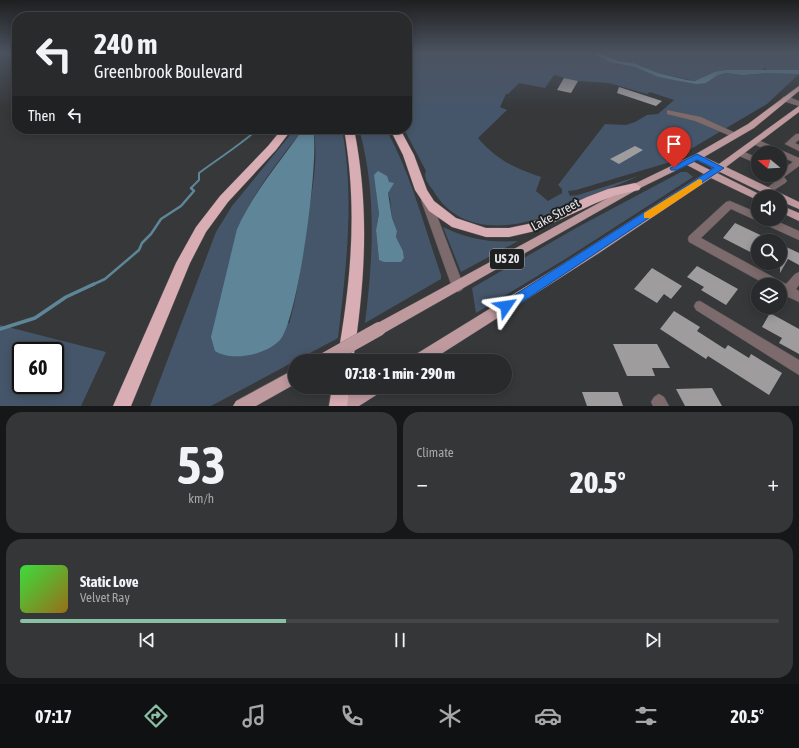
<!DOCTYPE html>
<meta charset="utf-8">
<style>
body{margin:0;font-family:"Asap Condensed",sans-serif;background:#343638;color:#f1f3f6;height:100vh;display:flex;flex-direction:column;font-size:15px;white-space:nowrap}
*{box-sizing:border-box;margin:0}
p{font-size:13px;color:#a5a7a9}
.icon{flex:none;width:22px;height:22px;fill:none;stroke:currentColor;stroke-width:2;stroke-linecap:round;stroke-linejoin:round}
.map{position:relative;height:406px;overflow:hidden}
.details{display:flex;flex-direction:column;gap:6px;padding:6px;background:#161718;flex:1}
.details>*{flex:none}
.guide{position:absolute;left:12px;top:12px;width:400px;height:122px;border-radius:16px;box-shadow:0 2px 10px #0003,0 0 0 1px #444648;background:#282a2c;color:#f1f3f6;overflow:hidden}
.needle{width:26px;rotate:288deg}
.fabs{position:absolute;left:751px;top:146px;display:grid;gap:8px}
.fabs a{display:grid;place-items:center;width:36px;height:36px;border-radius:50%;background:#282a2c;box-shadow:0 2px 10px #0003,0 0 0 1px #444648;font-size:20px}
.speed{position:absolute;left:12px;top:342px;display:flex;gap:8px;font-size:20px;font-weight:700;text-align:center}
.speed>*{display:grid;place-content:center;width:52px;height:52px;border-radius:50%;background:#282a2c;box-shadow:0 2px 10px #0003,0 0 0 1px #444648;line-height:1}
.speed .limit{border:2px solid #111;border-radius:6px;background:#fff;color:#111}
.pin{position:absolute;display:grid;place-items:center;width:34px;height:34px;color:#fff;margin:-41px -17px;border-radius:50% 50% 50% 0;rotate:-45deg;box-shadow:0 0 4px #0007}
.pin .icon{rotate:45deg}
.me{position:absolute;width:44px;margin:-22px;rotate:58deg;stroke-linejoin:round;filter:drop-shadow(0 0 3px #0008)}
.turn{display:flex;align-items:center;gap:14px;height:84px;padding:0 16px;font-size:18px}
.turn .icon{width:52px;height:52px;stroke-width:2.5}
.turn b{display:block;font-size:28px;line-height:34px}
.then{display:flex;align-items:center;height:38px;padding:0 16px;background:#0003;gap:8px;font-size:15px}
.big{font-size:30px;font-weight:800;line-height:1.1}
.details .tile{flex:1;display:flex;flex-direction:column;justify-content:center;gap:6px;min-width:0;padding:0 14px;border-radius:16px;background:#343638}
.details .dial{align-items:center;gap:0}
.dial b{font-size:52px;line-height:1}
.song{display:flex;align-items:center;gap:12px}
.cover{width:48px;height:48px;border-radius:6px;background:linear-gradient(135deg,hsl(120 70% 55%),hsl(40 70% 35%))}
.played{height:4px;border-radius:2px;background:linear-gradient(90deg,#8abfa5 35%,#444648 35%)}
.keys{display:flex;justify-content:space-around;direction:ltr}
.heat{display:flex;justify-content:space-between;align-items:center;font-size:22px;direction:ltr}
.details .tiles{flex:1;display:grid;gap:6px;grid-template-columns:1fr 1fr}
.tile:last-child{grid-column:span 2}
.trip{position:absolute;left:288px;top:354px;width:224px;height:40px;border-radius:20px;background:#282a2c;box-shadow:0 2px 10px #0003,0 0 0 1px #444648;font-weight:800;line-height:40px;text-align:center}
.tab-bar{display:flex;height:64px;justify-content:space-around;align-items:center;background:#101112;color:#a5a7a9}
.tab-bar .icon{width:28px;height:28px}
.tab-bar .on{color:#8abfa5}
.tab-bar b{font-size:18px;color:#f1f3f6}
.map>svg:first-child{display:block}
.green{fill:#46566a;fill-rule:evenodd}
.water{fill:#5f8598}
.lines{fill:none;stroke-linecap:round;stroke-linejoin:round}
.stream-far2{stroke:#5f8598;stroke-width:2}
.stream-far1{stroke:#5f8598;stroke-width:2.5}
.stream{stroke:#5f8598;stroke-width:3.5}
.building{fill:#9f9c9e}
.minor-casing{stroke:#525456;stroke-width:1}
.major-casing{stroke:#525456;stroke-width:1}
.highway-casing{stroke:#525456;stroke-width:1}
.minor{fill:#7c6a6c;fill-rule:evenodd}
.major{fill:#be9a9f;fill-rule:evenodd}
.highway{fill:#d8adb3;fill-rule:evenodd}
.major-bridge-casing{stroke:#525456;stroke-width:14;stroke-linecap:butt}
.major-bridge{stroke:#be9a9f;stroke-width:14}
.route{fill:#1a73e8;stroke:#114b97}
.slow{fill:#f59e0b}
.labels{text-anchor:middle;stroke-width:4;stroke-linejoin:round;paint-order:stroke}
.shield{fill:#1e1f20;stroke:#a9aaab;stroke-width:1}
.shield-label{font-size:12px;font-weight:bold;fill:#e4e5e7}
.street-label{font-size:13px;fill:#e4e5e7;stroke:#1e1f20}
</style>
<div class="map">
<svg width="799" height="406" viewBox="0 0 799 406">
<rect width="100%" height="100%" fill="#36383a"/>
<g class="green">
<path d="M407,52H590L609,62L635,67L658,77L706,83L718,75L726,73L744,75L766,73L799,74L767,104L667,163L576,190L568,191L570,196L578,195L639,176L537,219C498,231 455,229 433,190C429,185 423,178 426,171L404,129H407ZM554,75L578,81L609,83L647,94L650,92L674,100L658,114L647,115L635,122L626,125L605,124L558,185L562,189V193L548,201L536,191L541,177C514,168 497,160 478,138L507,110L500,107L506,94H508L519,83L545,88Z"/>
<path d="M596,52H799V70H767L765,68H763L764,70H725L714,72L695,81L658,73L633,63L612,59Z"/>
<path d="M295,129H303C279,160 253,193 237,229L289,324C298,294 301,263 305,233C310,204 320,157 313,129H342C355,198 346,269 338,338L211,406H150L216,232L232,206Z"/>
<path d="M359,129H386C411,174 424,226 441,275V279L365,323C373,259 377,192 359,129ZM390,188L388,193L390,199L392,218L397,231L396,237L403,251L404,258L379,260L376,230L379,214L376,189Z"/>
<path d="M681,172H687L693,177L567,258L476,313L472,288L576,228Z"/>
<path d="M443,227C467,239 491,243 518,241L461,272Z"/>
<path d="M0,325L106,352L81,406H0ZM21,351H55V385H21Z"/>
</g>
<g class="water">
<path d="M590,52H596L619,61L633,63L658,73L687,80L695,81L714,72L725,70H799V74L766,73L743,75L726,73L718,75L706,83L696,84L658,77L635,67L609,62Z"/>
<path d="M303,129H313C320,157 298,320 280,340C266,355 232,362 215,351L211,337L237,229C253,193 280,162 303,129Z"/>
<path d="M378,171L387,176L389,182L394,183L388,193L392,218L397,231L396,237L403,251L404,258L401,262H384L379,260L376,230L379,214L374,175Z"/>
</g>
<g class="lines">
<path class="stream-far2" d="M192,189L191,188L199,180V173C219,158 239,146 258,129"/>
<path class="stream-far1" d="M92,285L105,279L139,250L142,243L151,234L161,219L181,206L194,191L191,188"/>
<path class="stream" d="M0,329L35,318L66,297L94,284"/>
</g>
<g class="building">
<path d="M564,78L578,81L571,93L557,90Z"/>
<path d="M619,87L662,101L656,106L617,93Z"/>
<path d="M635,146L643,150L619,164L610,159Z"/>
<path d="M735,223L773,241H758V256L723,238Z"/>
<path d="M780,244L799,253V265L788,259L780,273Z"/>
<path d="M697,266L738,289L726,305L701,290L704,287L687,277Z"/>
<path d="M652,268L682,286L671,299L664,294L657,303L634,289Z"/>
<path d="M674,311L700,327L697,331L725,349L728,345L749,358L751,354L782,373L769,395L708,356L706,359L660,329Z"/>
<path d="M770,313L799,329V354L779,343L782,338L762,327Z"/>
<path d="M613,344H657L670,368H652L655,376H627Z"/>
<path d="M712,388L722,406H685L676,389Z"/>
<path d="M582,392H618L623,406H587Z"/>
</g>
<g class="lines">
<g class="minor-casing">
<g id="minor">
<path d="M783,97H789L799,101V106L783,101Z"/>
<path d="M667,110L701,117L740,135L736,137H733L695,121L667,114Z"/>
<path d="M796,134H799V140L795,143L799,145V151L785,144Z"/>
<path d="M756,139L799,158V166L784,177L787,181L785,183L768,194L763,191L776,181L771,175H780V171L793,162L780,156V153H774L753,144L752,142Z"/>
<path d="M740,150L758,158V164L737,155L736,153L737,151Z"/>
<path d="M426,197L431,200L464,287L462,290L458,292L454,290L452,287L421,200Z"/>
<path d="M730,201L758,213V219H772L799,231V240L731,209L701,238L786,284L795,274L799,272V285L796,289L799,291V302L780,293V285H767L689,242L688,239L689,236L726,202Z"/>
<path d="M700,301L799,360V375L696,310L694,306L696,302Z"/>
<path d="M659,394L664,397L669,406H653L651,402L654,397Z"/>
</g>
</g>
<g class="major-casing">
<g id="major">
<path d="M799,86V91L754,128L704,157L719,164L799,106V112L726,167L799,202V209L780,201V197H772L720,172L717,173L761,195L763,197H758V200L755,199L711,178L599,253L430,361H411L413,356L561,265L704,174L687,165L638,189L384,333L379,335L374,333L372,329L374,325L632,185L694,155L748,124ZM697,160L713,168L710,170L694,162Z"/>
<path d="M780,205L799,213V221L780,212Z"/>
<path d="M295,369V384L256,406H233L236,401Z"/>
<path d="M362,387H383L381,392L359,406H337L340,401Z"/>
</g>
</g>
<g class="highway-casing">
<g id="highway">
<path d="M282,129H292L276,150L228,202L206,232L190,263L131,406H113L176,263L196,227L220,196L268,146Z"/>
<path d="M344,129H354C370,209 365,281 353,361H337C351,282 358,209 344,129Z"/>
<path d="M390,129H400L414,155L427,190L434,201L456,218L486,228H509L528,224L587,197L608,189L635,183L641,187L639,190L616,195L596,203L535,231L509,237H486L452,227L429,211L415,190L403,155Z"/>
<path d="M332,387H350L347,406H329Z"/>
</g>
</g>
<use href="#minor" class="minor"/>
<use href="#major" class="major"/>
<use href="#highway" class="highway"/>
<g class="major-bridge-casing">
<path id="major-bridge" d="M322,361L379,329"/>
</g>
<use href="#major-bridge" class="major-bridge"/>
</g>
<linearGradient id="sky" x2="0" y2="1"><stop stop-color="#1e1f20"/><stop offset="0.48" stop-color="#4c5360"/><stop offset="1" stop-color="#4c5360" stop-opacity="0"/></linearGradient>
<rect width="799" height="109" fill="url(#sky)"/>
<path class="route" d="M697,154L724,168L510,310L506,311L502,310L501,306L502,303L714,168L697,160L677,170H671L670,168Z"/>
<path class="slow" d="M699,179L702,180V184L651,218H644V213Z"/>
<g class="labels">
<rect class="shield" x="490" y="249" width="34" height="20" rx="3"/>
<g class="shield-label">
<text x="507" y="263">US 20</text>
</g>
<g class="street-label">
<text transform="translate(555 214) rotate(-29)" y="5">Lake Street</text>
</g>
</g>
</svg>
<div class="fabs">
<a><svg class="needle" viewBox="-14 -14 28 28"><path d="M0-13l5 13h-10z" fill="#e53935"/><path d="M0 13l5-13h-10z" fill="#a5a7a9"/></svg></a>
<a><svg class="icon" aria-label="sound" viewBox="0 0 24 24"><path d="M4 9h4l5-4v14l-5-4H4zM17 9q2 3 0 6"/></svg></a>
<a><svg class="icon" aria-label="search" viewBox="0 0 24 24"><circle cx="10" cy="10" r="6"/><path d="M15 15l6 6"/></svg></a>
<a><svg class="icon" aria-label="layers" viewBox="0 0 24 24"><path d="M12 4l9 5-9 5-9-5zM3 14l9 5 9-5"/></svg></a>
</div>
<div class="speed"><div class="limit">60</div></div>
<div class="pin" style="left:674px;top:168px;background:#d93025"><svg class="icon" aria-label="arrive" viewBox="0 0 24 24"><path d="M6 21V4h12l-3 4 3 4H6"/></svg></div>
<svg class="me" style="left:506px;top:306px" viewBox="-20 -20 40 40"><path d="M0-17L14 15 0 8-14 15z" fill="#1a73e8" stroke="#fff" stroke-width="4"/></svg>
<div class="trip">07:18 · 1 min · 290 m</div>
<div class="guide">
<div class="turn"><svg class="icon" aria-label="left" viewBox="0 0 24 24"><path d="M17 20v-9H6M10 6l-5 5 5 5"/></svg><div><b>240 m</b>Greenbrook Boulevard</div></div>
<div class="then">Then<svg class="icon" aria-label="left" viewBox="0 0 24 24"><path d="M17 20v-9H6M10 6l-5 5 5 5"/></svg></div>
</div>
</div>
<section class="details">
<div class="tiles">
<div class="tile dial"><b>53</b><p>km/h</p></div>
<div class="tile"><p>Climate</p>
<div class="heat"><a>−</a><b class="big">20.5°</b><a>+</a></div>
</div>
<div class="tile">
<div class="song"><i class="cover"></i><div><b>Static Love</b><p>Velvet Ray</p></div></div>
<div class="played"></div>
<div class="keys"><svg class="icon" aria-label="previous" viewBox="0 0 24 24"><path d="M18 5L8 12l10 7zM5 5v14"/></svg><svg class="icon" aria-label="pause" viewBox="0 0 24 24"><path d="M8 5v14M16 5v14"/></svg><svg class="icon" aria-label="next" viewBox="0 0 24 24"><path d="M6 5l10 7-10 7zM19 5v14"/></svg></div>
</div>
</div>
</section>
<nav class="tab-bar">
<b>07:17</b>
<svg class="icon on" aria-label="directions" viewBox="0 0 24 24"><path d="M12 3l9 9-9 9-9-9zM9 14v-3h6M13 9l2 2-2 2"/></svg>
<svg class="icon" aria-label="music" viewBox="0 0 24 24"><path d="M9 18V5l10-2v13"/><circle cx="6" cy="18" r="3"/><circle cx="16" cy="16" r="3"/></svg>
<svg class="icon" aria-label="phone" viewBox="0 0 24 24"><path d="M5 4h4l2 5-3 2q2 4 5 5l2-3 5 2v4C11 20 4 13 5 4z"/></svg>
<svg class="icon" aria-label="climate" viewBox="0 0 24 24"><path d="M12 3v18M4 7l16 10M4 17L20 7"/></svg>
<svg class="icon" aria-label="car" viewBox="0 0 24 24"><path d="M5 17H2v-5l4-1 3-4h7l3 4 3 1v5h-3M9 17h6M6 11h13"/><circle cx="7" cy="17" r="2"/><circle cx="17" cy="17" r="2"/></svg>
<svg class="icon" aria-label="filters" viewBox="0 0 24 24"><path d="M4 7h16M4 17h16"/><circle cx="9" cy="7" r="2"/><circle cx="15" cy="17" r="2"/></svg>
<b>20.5°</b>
</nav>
